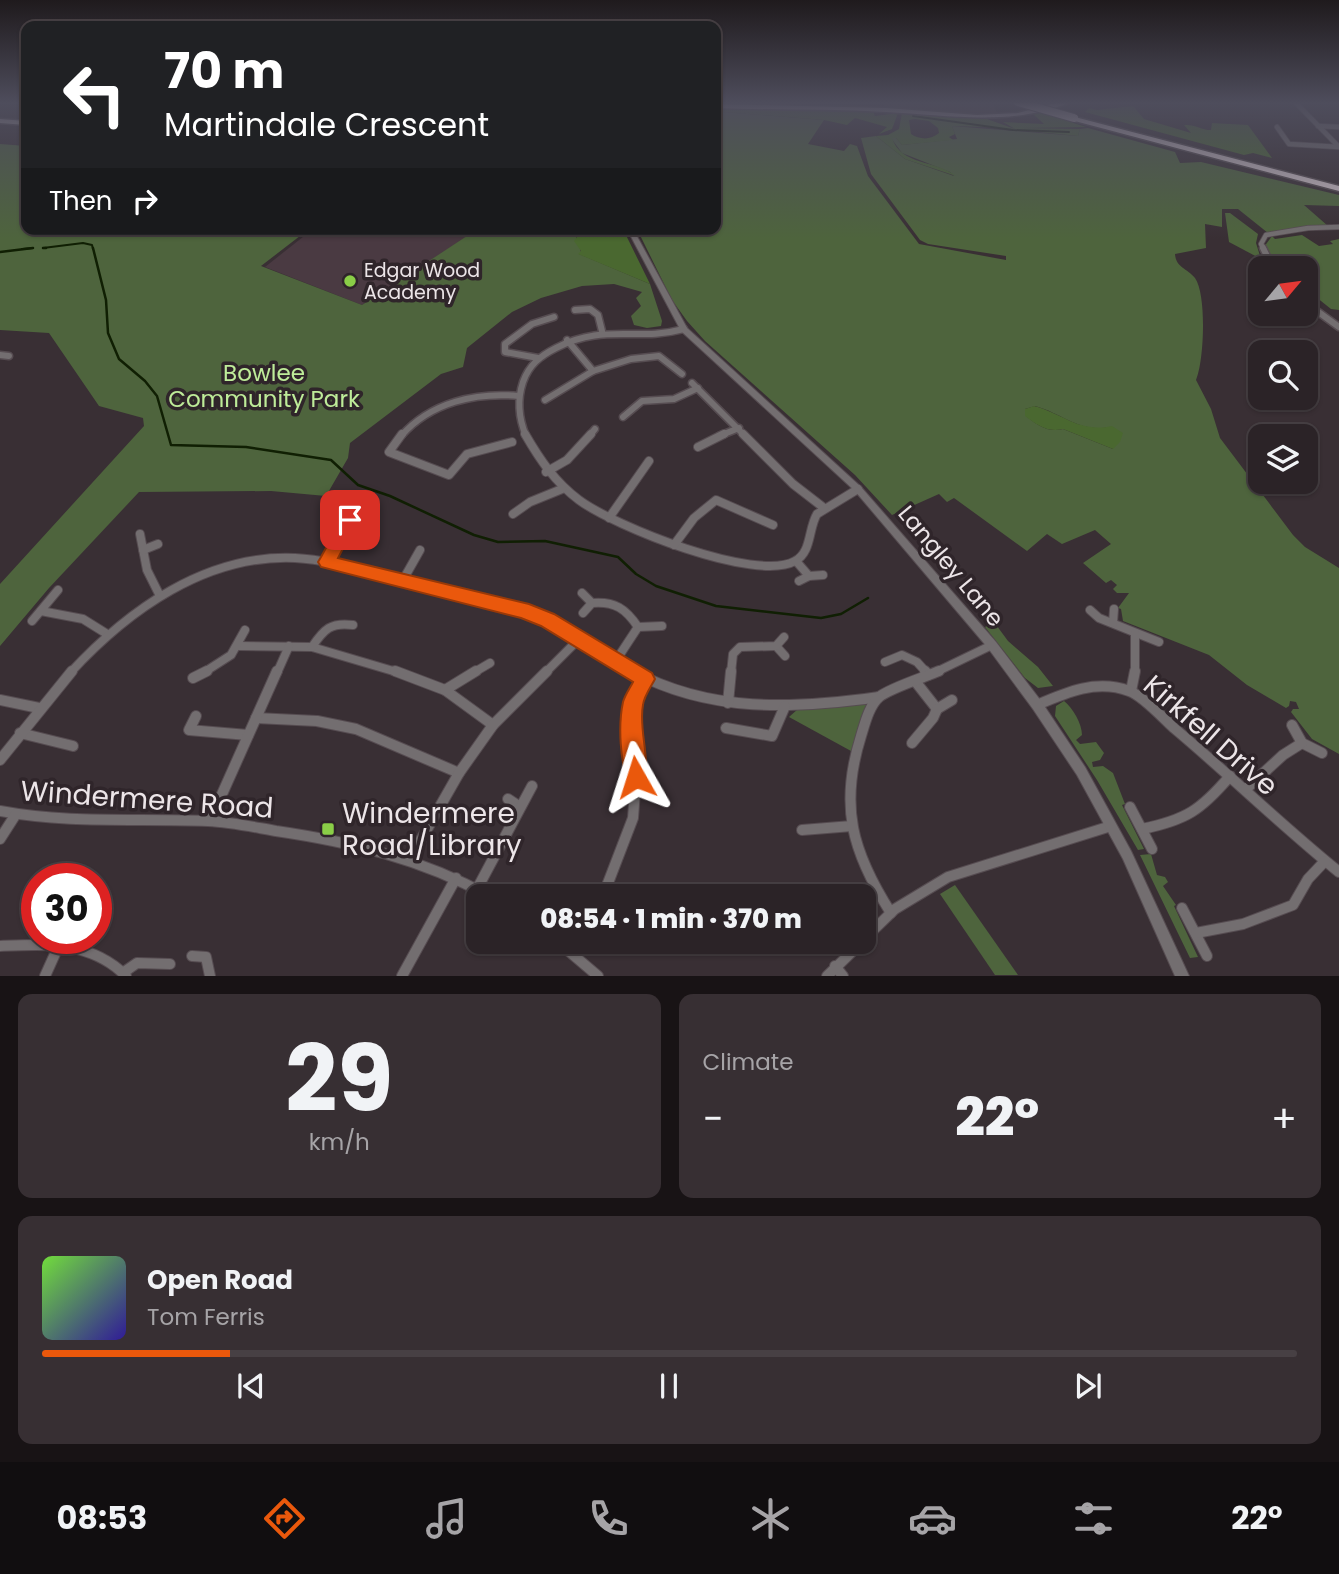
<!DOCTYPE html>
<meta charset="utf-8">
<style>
body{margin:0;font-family:Poppins,sans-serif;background:#372f33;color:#f1f3f6;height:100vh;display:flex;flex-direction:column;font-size:26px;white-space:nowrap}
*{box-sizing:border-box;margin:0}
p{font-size:23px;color:#a6a4a7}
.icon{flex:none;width:38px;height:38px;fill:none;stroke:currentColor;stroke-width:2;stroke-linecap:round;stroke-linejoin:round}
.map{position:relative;height:976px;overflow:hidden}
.side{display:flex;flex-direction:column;gap:18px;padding:18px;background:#181315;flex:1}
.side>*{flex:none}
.top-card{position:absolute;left:21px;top:21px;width:700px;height:214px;border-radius:14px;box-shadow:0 2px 5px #0004,0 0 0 2px #474044;background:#202124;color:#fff;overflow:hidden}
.needle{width:46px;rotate:61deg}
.tools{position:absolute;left:1248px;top:256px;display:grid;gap:14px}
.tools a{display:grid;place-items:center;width:70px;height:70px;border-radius:14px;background:#2b2327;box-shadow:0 2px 5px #0004,0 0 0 2px #474044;font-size:35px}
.speed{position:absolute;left:21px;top:863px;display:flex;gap:14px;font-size:35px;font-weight:700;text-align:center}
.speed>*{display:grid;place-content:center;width:91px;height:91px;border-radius:50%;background:#2b2327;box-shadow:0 2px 5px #0004,0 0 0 2px #474044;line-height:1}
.speed .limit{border:10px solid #d22;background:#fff;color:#111}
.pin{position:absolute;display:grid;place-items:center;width:60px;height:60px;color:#fff;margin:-30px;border-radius:14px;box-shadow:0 4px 10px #0006}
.me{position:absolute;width:77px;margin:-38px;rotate:354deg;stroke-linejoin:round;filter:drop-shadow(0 0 5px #0008)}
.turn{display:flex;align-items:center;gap:24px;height:147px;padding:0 28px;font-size:32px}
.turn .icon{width:91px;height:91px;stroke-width:2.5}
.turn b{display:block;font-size:49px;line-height:60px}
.then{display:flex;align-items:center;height:66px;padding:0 28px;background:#0003;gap:14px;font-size:26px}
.big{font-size:52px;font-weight:800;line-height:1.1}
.side .widget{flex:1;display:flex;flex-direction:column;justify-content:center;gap:10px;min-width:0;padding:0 24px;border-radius:14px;background:#372f33}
.side .dial{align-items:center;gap:0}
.dial b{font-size:91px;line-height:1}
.song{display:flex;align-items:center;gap:21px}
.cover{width:84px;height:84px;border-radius:10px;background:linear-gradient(135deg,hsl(100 70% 55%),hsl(250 70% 35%))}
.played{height:7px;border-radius:4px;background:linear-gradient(90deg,#ea580c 15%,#474044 15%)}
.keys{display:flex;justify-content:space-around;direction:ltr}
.heat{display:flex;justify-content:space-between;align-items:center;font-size:38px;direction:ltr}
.side .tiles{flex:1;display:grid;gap:18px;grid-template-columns:1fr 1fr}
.widget:last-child{grid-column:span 2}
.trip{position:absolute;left:466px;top:884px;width:410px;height:70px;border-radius:14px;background:#2b2327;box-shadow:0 2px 5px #0004,0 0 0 2px #474044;font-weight:800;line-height:70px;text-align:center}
.tabs{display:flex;height:112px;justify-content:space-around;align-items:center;background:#110e10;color:#a6a4a7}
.tabs .icon{width:49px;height:49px}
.tabs .active{color:#ea580c}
.tabs b{font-size:32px;color:#f1f3f6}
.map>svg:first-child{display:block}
.built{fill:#4a3a42}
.green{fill:#4e643d;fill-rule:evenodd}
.forest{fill:#4a6830;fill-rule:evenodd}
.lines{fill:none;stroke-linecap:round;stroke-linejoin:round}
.stream-far1{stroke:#101f03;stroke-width:2}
.stream{stroke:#101f03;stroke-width:2.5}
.minor-far3-casing{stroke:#564c51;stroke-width:6}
.minor-far2-casing{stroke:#564c51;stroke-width:9}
.minor-far1-casing{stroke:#564c51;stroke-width:10}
.minor-casing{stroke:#564c51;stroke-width:12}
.tertiary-casing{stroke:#564c51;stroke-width:2}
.primary-casing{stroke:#564c51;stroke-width:3}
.motorway-casing{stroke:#564c51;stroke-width:3}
.minor-far3{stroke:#736e70;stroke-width:4.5}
.minor-far2{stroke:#736e70;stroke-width:6}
.minor-far1{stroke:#736e70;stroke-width:8}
.minor{stroke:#736e70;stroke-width:10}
.tertiary{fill:#736e70;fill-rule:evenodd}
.primary{fill:#b3a8ad;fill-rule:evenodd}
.motorway{fill:#ccbfc5;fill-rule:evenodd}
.motorway-bridge-casing{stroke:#564c51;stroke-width:10;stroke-linecap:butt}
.motorway-bridge{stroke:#ccbfc5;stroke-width:8}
.route{fill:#ea580c;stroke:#983908;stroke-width:2}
.poi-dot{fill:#8ace47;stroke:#2f252a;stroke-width:2.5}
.labels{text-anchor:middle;stroke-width:7;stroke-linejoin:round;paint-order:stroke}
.far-poi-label{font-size:19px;fill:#ece5e8;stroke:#2f252a;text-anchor:start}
.park-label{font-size:23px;fill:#beec99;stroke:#2f252a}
.street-label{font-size:23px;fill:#ece5e8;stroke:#2f252a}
.near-street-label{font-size:28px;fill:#ece5e8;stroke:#2f252a}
.near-poi-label{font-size:28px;fill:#ece5e8;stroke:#2f252a;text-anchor:start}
</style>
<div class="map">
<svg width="1339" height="976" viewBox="0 0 1339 976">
<rect width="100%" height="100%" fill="#392f34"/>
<g class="built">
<path d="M883,102H992L998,115L943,114L884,108Z"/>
<path d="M313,229H469L467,231L471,234L362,305L265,267Z"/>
</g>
<g class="green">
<path d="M723,112L824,120L808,144L844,151L850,144L857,146L868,176L919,244L1006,260V256L928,244L920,240L871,174L861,138L876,136L905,159L954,176L950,172L902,153L891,138H896L902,145L957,139L952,126L1078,136L1080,129L1088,128L1175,152L1180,163L1201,162L1339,195V206L1304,205L1328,226L1268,233L1238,209H1222V227L1205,224L1206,248L1175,254C1176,268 1187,268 1195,278C1207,295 1204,362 1196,380L1211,409L1220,438L1293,535L1305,547L1339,568V754L1312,739L1291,712L1293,709H1299L1296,702L1290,701L1289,706L1286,708L1247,685L1209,655L1123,621L1121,609L1118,608L1129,593H1117L1113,589L1117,585L1111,580L1106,583L1083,563L1111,544L1095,530L1062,544L1047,534L1027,551L954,498L947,502L939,494L892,515L855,475L705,341L687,321L672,300L637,229H716V116ZM1035,406C1064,414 1079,433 1112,427L1113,449L1063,429C1048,433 1037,425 1026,416L1025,409Z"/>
<path d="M0,144L26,146V229H309L261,266L362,305L470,234L466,231L469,229H583L576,236L581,252L579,254L650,284L662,321L661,326L647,328L634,325L631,316L641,306L636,298L642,292L614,284L582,286L541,298L512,312L467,348L463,367L441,374L350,443L348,458L326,496L271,491L139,492L49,588L0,646V584L144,426L143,418L99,406L49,333L0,330Z"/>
<path d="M1225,213H1230L1258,234L1256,243L1261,259L1229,242Z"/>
<path d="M1302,235L1319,246L1333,244L1330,241L1339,239V310L1331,309L1306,289V268H1277L1264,247L1272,236L1275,239Z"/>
<path d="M994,622L1008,641L1038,667L1053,686L1038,688L1025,678L985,627Z"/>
<path d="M1064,701C1073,708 1082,724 1082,735L1076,740L1080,744L1096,742L1104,753L1100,760L1092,762L1093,767L1103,766L1113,773L1125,804L1122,805L1144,849L1138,850L1097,780L1055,716L1056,706Z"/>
<path d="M863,702L870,706L851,751L789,717L798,709Z"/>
<path d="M1151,854L1157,875L1165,877L1168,882L1163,886L1176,905L1174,906L1198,957L1190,958L1140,855Z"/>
<path d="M955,885L1018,975H995L940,894Z"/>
</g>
<g class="forest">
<path d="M1133,106L1144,119L1191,133L1184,125C1195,124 1201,130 1211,130L1212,123L1248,125L1272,158L1253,153L1244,155L1085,112L1089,108L1097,110Z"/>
<path d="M716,108L873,111L875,116L898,113L892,129L879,134L887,127L855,118L847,125L824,120L723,112L716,116Z"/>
<path d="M1039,112L1086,127L1021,128L1080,129L1078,136L987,127L952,126L955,134L949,137L953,140L902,145L896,138H892C901,166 937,160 956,176L905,159L876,136L888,135L899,129L902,113L987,119L1015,129L1003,122L1044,124L1033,114ZM915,119L929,121L938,128L939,133C931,140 920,140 911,134L909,120Z"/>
<path d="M583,229H623L650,284L578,254L581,251L574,241Z"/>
<path d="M1034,406C1064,414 1079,433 1112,426L1123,433L1120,442L1113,449L1063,429C1048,433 1037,425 1025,416V409Z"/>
</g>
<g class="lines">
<g class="stream-far1">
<path d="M913,116L1013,130L1069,132"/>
<path d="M43,248L83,243L92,245L93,249"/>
<path d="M22,249L33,248"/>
</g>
<g class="stream">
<path d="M43,248H46"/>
<path d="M93,248L106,300L108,333L119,359L145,381L157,396L171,445L246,447L331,460L358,485L390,496L474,535L498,542L545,541L618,557L636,574L656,586L716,606L821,618L841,614L868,598"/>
<path d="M0,252L33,248"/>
</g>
<g class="minor-far3-casing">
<g id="minor-far3">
<path d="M1295,102L1338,146"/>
<path d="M1318,126L1339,127"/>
<path d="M1277,127L1289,144L1339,147"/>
<path d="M1264,249L1261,244L1266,235L1308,228L1339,227"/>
</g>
</g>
<g class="minor-far2-casing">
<g id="minor-far2">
<path d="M1263,248L1273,268"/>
<path d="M1306,303L1339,327"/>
<path d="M575,310L590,309L598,315L602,331"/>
<path d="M567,340L593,371"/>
<path d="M0,355L9,356"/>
<path d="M538,358L505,352V344L532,324L554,317"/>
<path d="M692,383L745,436"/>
<path d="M545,400L593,371L631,359L659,356L682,374"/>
<path d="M623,417L642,401L674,399L698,388"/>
<path d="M401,436C431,402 476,392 519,396"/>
<path d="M526,436C519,419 517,400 523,382C529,365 540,356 556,348C604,323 636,342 684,329"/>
<path d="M589,436L595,429"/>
<path d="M719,436L739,428"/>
</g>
</g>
<g class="minor-far1-casing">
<g id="minor-far1">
<path d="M402,434L389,452L449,475L467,454L512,442"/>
<path d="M525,434C540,460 555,482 579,500C614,526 756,583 795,561C812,552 808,529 817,514L858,489"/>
<path d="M743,434L793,484L824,508"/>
<path d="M698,447L724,434"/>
<path d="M546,472L567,460L591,434"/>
<path d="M513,514L530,502L562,489"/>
<path d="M609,518L649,461"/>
<path d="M140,534L147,570L160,596"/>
<path d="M674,545L694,518L716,500L773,525"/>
<path d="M143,550L158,544"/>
<path d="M796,561L809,576"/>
<path d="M327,562L350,520"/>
<path d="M403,580L420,550"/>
<path d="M799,581L809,576L823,575"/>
<path d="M582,593L592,603"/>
<path d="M1090,610L1099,618L1159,642"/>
<path d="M41,611L83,619L107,634"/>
<path d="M583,613L592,603C615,601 626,609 638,627L615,662"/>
<path d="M32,621L58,590"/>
<path d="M1113,623L1114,609"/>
<path d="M638,627L662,626"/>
<path d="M239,646L312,647L400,673"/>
<path d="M776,646L785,656"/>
<path d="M312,647C324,629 331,622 353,625"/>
<path d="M885,662L902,655L917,662L927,673"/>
<path d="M70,673C128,610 206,554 295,558C333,560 369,573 405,581C444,590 486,597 524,610C564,625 598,653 635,673"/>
<path d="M203,673L231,655L245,630"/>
<path d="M277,673L289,646"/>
<path d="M473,673L490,663"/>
<path d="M545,673L579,639"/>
<path d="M731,673L733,654L740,647L776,646L784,637"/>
<path d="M934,673L992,645"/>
<path d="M1135,673V633"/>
</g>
</g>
<g class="minor-casing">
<g id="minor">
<path d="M395,671L445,690L493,725"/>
<path d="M632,671C710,713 793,709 879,697"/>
<path d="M925,671L928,675"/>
<path d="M193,678L207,671"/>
<path d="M915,681L937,709L952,700"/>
<path d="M445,690L476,671"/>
<path d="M1131,691L1135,671"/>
<path d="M0,700L39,708"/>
<path d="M728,703L731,671"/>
<path d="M1037,705C1067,692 1097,679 1129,691C1142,695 1163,718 1174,728C1230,775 1282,826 1339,872"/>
<path d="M196,716L189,730L248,735"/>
<path d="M256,718L317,721L356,729L459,773"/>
<path d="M1292,725L1302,743L1322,753"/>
<path d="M726,728L772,736L785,706"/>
<path d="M20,733L73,746"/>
<path d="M912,743L933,718L937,709"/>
<path d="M0,760L72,671"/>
<path d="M1246,789L1283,755L1302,743"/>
<path d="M508,799L520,807"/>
<path d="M1130,807L1152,849"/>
<path d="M0,811C69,824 138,818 208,821C231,822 253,827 276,831C351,842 422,859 489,896"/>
<path d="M210,821L277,671"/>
<path d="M1142,829C1186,820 1201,810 1230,776"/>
<path d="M802,830L852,826"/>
<path d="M0,839L16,814"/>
<path d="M410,859L459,773L493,725L547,671"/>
<path d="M477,889L532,786"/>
<path d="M603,896L633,818L636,777L631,731L633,702L645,679"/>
<path d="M1182,908L1207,956"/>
<path d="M891,913C852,852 839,806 861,736C865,723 869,706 879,697C890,688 925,677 939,671"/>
<path d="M1196,933L1243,924L1293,905L1308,879L1325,861"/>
<path d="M863,940L895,909L948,877L1111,826"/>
<path d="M558,942L598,976"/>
<path d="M0,946C46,944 91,941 126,976"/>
<path d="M192,956L206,957L210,976"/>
<path d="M835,966L843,976"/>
<path d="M124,972L137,963L170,964"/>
<path d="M45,976L59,945"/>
<path d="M402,976L456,878"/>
<path d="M827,976L862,942"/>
</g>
</g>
<g class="tertiary-casing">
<path id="tertiary" d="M627,229H633L687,328L861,487L996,642L1041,701L1085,767L1131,851L1189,976H1175L1123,859L1077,775L1033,709L988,648L855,491L681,331Z"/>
</g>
<g class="primary-casing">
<g id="primary">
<path d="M1059,102H1071C1010,127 950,115 886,112C830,109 773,110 716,108V104L886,108L977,115L1018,113Z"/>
<path d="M0,119L26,121V125L0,123Z"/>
</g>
</g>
<g class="motorway-casing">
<path id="motorway" d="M1071,116L1339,186V191L1071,120Z"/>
</g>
<use href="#minor-far3" class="minor-far3"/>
<use href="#minor-far2" class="minor-far2"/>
<use href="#minor-far1" class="minor-far1"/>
<use href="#minor" class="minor"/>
<use href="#tertiary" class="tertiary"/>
<use href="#primary" class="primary"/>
<use href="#motorway" class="motorway"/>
<g class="motorway-bridge-casing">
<path id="motorway-bridge" d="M1018,102L1074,118"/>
</g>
<use href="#motorway-bridge" class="motorway-bridge"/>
</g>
<linearGradient id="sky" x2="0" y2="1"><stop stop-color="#1f1a1d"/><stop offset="0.43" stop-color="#4e4d5c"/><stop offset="1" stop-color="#4e4d5c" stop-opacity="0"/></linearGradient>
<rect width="1339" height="239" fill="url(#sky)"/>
<path class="route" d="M350,513L356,515L358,520L338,558L529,604L554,614L652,673L655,679C651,687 644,696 643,705C638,729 652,763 643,784L636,787L629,784C620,763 618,725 623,702C625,695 630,688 633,682L541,626L521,618L321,567L318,562L321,557L344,515Z"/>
<g class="poi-dot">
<circle cx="350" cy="281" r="7"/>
<rect x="321" y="822" width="14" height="14" rx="3.5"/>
</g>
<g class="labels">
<g class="far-poi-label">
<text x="364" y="277">Edgar Wood<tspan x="364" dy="22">Academy</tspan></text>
</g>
<g class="park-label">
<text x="264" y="381">Bowlee<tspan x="264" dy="26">Community Park</tspan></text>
</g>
<g class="street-label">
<text transform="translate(951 566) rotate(50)" y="8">Langley Lane</text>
</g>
<g class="near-street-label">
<text transform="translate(1211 735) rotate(41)" y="10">Kirkfell Drive</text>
<text transform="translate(147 799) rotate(4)" y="10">Windermere Road</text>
</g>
<g class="near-poi-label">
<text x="342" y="823">Windermere<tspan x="342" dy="32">Road/Library</tspan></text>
</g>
</g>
</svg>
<div class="tools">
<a><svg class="needle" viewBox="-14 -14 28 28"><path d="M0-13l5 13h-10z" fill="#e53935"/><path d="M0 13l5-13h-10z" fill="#a6a4a7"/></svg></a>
<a><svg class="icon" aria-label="search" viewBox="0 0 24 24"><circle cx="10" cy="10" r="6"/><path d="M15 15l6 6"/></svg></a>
<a><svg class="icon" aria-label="layers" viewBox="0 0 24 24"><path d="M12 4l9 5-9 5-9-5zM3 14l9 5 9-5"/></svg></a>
</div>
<div class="speed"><div class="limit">30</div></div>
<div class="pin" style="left:350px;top:520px;background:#d93025"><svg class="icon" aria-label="arrive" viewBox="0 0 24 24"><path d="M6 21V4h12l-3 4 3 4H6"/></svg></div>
<svg class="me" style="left:636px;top:777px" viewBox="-20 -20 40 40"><path d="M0-17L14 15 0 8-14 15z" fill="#ea580c" stroke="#fff" stroke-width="4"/></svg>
<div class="trip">08:54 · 1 min · 370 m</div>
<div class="top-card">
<div class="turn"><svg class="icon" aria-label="left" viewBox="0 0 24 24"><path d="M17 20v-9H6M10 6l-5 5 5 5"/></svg><div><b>70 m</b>Martindale Crescent</div></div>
<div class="then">Then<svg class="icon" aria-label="right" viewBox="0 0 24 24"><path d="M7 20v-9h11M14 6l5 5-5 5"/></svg></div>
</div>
</div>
<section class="side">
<div class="tiles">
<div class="widget dial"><b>29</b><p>km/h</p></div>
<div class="widget"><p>Climate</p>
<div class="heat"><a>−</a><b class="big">22°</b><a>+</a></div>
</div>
<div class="widget">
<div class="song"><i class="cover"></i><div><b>Open Road</b><p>Tom Ferris</p></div></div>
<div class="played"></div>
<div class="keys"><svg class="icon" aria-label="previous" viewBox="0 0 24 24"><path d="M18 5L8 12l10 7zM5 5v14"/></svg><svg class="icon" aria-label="pause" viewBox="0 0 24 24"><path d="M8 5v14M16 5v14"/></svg><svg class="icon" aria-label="next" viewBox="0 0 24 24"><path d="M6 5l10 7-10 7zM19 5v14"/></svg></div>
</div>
</div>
</section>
<nav class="tabs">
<b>08:53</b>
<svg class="icon active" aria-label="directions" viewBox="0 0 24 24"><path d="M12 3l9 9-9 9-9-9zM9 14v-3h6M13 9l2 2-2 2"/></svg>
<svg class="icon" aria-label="music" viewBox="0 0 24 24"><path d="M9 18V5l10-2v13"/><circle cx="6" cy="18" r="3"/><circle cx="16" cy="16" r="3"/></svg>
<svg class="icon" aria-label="phone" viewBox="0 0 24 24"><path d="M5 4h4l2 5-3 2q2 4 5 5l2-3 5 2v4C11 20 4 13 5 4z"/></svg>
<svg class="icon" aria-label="climate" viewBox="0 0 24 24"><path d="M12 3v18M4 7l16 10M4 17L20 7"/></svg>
<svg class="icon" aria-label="car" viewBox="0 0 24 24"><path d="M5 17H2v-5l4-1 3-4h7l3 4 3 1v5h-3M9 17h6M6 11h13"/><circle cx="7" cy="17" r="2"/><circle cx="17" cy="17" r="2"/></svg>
<svg class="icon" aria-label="filters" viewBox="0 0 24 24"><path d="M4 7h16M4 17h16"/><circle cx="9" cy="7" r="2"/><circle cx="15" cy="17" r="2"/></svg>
<b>22°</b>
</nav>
